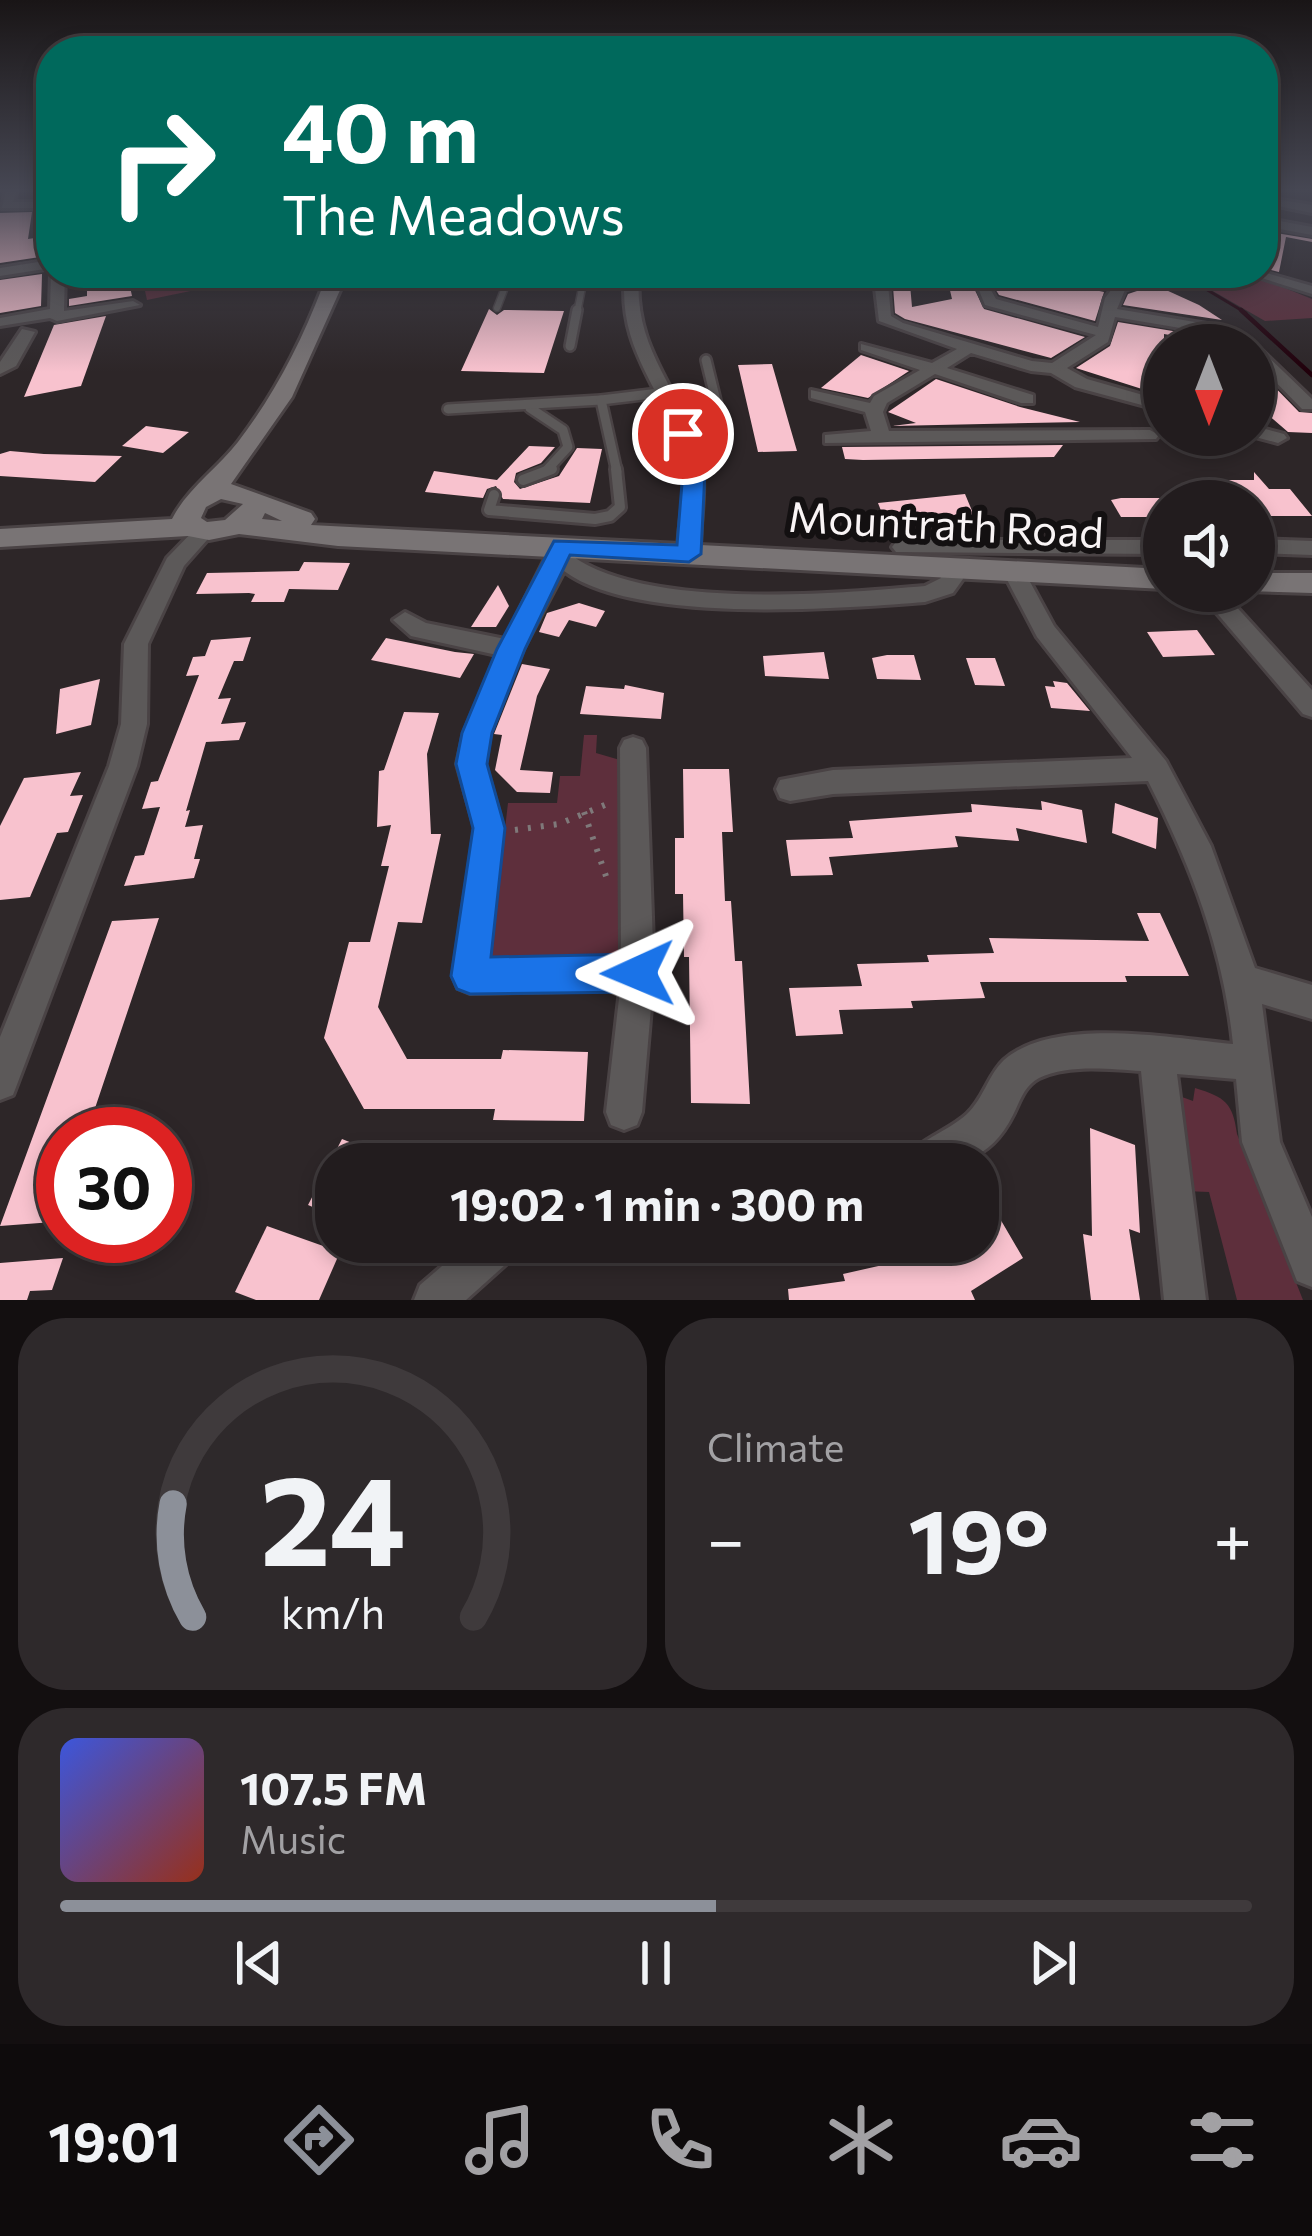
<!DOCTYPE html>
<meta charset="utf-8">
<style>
body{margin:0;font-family:Commissioner,sans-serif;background:#2e292b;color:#f1f3f6;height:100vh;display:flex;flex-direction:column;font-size:45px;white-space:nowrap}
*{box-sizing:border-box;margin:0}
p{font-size:39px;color:#a2a1a4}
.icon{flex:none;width:66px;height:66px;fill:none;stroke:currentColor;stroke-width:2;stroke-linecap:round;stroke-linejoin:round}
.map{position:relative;height:1300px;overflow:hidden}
.sheet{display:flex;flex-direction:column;gap:18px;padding:18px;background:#130f10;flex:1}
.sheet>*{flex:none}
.hud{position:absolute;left:36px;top:36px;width:1242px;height:252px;border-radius:48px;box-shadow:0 6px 18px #0003,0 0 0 3px #3f3a3c;background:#00695c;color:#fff;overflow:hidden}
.needle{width:78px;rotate:180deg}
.fabs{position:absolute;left:1143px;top:324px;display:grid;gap:24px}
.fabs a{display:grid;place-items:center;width:132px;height:132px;border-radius:50%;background:#221c1e;box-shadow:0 6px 18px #0003,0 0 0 3px #3f3a3c;font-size:60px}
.speed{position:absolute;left:36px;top:1107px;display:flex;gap:24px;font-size:60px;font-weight:700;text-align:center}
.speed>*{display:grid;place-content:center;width:156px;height:156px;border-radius:50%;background:#221c1e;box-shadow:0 6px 18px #0003,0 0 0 3px #3f3a3c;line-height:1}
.speed .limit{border:18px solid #d22;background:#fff;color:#111}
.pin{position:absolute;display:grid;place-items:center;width:102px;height:102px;color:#fff;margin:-51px;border:6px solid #fff;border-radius:50%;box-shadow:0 3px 12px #0007}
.me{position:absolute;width:132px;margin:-66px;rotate:269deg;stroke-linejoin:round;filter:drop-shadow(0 0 9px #0008)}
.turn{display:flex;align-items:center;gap:42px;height:252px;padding:0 48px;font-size:54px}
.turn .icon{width:156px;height:156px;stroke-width:2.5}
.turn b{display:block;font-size:84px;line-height:102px}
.big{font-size:90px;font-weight:700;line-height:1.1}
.sheet .tile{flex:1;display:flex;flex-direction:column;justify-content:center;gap:18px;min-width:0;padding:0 42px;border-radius:48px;background:#2e292b}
.sheet .dial{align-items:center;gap:0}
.dial svg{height:312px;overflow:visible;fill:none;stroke:#3f3a3c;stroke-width:7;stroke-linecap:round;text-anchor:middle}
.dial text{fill:#f1f3f6;stroke:none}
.song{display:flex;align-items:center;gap:36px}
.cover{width:144px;height:144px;border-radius:18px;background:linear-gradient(135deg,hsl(230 70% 55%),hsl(10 70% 35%))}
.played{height:12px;border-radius:6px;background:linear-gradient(90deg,#8c9099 55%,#3f3a3c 55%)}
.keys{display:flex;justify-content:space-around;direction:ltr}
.heat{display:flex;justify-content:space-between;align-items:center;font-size:66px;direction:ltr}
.sheet .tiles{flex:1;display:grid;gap:18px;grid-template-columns:1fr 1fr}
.tile:last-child{grid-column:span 2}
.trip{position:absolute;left:315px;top:1143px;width:684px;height:120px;border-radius:48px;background:#221c1e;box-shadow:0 6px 18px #0003,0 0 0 3px #3f3a3c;font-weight:700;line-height:120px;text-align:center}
.tabs{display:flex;height:192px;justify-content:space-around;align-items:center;background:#0e0b0c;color:#a2a1a4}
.tabs .icon{width:84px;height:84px}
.tabs .on{color:#8c9099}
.tabs b{font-size:54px;color:#f1f3f6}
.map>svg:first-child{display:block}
.green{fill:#5e2f3c}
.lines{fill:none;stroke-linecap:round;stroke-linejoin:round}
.stream-far1{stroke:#21000b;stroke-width:3}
.stream{stroke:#21000b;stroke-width:4.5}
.building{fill:#f8c2ce}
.lane-far2-casing{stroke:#4a4345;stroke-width:9}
.lane-far1-casing{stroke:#4a4345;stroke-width:14}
.lane-casing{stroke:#4a4345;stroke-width:16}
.street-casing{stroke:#4a4345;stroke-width:6}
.secondary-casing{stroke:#4a4345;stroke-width:6}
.path{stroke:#7f797a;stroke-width:6;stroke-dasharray:3 10;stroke-linecap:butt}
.lane-far2{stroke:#5c5959;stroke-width:6}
.lane-far1{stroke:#5c5959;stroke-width:9}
.lane{stroke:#5c5959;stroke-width:10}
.street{fill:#5c5959;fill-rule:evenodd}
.secondary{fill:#797475;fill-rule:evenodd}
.route{fill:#1a73e8;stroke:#114b97;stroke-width:3}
.labels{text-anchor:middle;stroke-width:12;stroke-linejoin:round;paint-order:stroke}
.street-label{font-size:42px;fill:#f9f4f5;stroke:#131011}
</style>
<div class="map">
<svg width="1312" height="1300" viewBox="0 0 1312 1300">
<rect width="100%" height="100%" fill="#2d2628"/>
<g class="green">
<path d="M141,273H278L147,300Z"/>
<path d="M1221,273L1265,280L1312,299V318L1265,321L1185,275Z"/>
<path d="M584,735H597L596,753L620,760L619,954L616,958L491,963L483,954L485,909L496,906L508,803H557L560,776H580Z"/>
<path d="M1195,1088C1225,1097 1233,1103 1237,1134L1303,1300H1237L1209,1192L1184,1191L1182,1097L1193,1101Z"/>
</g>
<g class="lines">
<path class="stream-far1" d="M1184,276L1246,313"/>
<path class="stream" d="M1241,310L1312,375"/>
</g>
<g class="building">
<path d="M32,212L28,239L42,237L40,257L0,263V213Z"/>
<path d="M1264,231L1312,239V242L1286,237L1279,272L1263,268Z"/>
<path d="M87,273H127L132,296L69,306V299L87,296Z"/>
<path d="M892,273H909L912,307L952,299L946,273H976L970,280L984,309L1085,337L1051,358L905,319L895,313Z"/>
<path d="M42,274L41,306L0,313V280Z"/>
<path d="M1010,284L1071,285L1104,292L1095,321L999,295L994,287Z"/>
<path d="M1155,285L1199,305L1222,320L1123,305L1128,294Z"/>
<path d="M489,309L497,315L504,310L564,311L544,373L461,371Z"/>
<path d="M106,316L81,386L24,397L54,325Z"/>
<path d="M1118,322L1209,337V342L1164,334V396L1076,368L1110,346Z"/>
<path d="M861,355L909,371L868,398L821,388Z"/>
<path d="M772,364L790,427L797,451L758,452L738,365Z"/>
<path d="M1254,366L1299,412L1312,413V433L1288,432L1267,414L1263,424L1254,422Z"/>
<path d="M936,379L1020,407L1080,422L892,426L916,423L888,412Z"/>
<path d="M146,426L189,432L163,453L122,446Z"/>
<path d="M1063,445L1054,457L863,460L845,459L842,447Z"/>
<path d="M529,446L555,447L541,463L516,473L514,482L520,489L559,476L577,448L602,449L590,503L503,499L496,486L487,489L483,498L425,492L434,471L497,480Z"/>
<path d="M10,451L44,454L122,456L95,482L0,476V454Z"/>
<path d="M1254,472L1269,489H1290L1312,516H1254V501H1209L1193,480H1254Z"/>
<path d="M965,494L975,518L968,521H885L878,503Z"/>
<path d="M1121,498H1164V517H1121L1111,500Z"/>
<path d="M304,562L350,563L338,590L289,589L284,602H251L255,594L249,593L196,594L207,573L299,571Z"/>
<path d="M498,585L509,606L496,627H471Z"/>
<path d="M579,603L605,611L596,627L569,620L559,637L539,632L547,613Z"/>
<path d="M1197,630L1215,655L1163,657L1147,632Z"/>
<path d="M251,637L243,661H234L218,699L231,698L221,724L246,722L239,740L206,742L186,811L190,810L185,827L203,825L194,859H200L194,878L124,886L135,856L144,855L160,807L142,809L151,782L158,781L199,675L186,676L193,657L205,656L211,640Z"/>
<path d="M386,638L455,652L474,654L460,678L371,660Z"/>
<path d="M824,652L829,679L765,676L763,656Z"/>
<path d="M887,655H914L921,680L877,679L872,658Z"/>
<path d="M966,658H995L1005,686L975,685Z"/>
<path d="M522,664L550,669L537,696L520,770L553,772L550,793L517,792L495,770L502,735L494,734Z"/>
<path d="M100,679L91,725L56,734L60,689Z"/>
<path d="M1053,681L1067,683L1090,711L1051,708L1045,686L1055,687Z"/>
<path d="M625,685L664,693L661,719L580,714L586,686L624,689Z"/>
<path d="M404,712L439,713L427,754L431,834H441L422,923L398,922L378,1007L407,1059H501L503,1050L588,1052L584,1121L493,1120L495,1109H364L324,1038L349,942H370L389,866H381L391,825L377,827L379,771L384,770Z"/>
<path d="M683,769H729L733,832H722L725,901H731L735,961H742L750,1104L691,1103L689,957H684L683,894H675V838H684Z"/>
<path d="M81,772L70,796L83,795L68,832L57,833L30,897L0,900V826L24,778Z"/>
<path d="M1041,801L1082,810L1087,843L1016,828L1019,841L955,836L958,847L829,857L833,875L791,876L786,840L853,838L849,821L972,812L971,804L1042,810Z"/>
<path d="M1115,803L1158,818L1156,849L1112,833Z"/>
<path d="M1137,913H1160L1189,976H1125L1127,982H980L985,998L911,1001L913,1008L839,1010L843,1034L796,1036L789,988L862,986L857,964L929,962L927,955L994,953L989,938L1149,941Z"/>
<path d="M159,918L89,1126L63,1129V1194L53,1222L0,1226L112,921Z"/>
<path d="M1090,1128L1135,1145L1140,1233L1129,1229L1140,1300H1091L1083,1234L1092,1236Z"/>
<path d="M342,1139L402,1163L336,1164V1217L308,1205Z"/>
<path d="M978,1181L1023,1258L971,1291L975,1300H789L788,1289L845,1281L843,1274L905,1260L947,1242H978Z"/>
<path d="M267,1226L340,1252L319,1300H256L235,1292Z"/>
<path d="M63,1258L52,1290L30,1291L27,1300H0V1263Z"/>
</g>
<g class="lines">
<g class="lane-far2-casing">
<g id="lane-far2">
<path d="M467,282L630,284"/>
<path d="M497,308L507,282"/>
<path d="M577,313L583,283"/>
</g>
</g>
<g class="lane-far1-casing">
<g id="lane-far1">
<path d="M570,346L577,310"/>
<path d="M706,360L726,442"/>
<path d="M530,408L563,430L568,447L545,472"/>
<path d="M448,409L601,400"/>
<path d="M673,414L713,409"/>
<path d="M617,472L601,400L659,393"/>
</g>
</g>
<g class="lane-casing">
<g id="lane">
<path d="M523,480L552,469"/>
<path d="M494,495L489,510L595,519L610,516L620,507L616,469"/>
</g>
</g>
<g class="street-casing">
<g id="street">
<path d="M6,190H17L13,202H51V208H2Z"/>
<path d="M1269,198L1312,205V213L1273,205L1263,216V201Z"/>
<path d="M1263,218L1312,227V235L1263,226Z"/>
<path d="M51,260V268L0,276V268Z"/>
<path d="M1263,272L1312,286V294L1246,273Z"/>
<path d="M51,273H65L64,311L133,301L140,305L57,321L50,318L0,326V318L50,309Z"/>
<path d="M307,273V279L302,280L270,285L263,281Z"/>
<path d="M625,273H639C633,349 677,383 698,450C709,483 699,520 700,554L689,561L678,554C678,520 690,484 680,450C660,383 617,349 625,273Z"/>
<path d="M834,273H887L891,316L903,323L1032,361L1052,363L1096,335L985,305L974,278L1000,273H1069L1120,283L1156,273H1178L1125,290L1117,309L1225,327L1253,342L1312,399V409H1302L1254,360V345H1236L1216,334L1115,317L1108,342L1067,368L1087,379L1164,401V411L1075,387L1051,373L1031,371L971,353L947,368L1033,395V403H1021L935,374L887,403L883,412L889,431L1150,430L1159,435L1156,439L825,443V435L871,431L865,412L811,398V390L870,403L874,396L920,370L861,350V344L932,363L957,349L879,321L874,280ZM1010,280L1071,281L1112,289L1105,298L1098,327L996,299L987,283Z"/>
<path d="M22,329L35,332L16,366L0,374V362Z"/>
<path d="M1254,426L1284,434L1287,438L1278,443L1248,435H1254Z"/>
<path d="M1218,435H1236L1230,446L1224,447L1215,442Z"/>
<path d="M205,524L215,531L184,566L148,644L147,724L137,766L18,1082L13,1095L0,1100V1037L109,766L121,724L124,644L167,558L198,526Z"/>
<path d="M1254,539L1312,541V555L1254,553Z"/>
<path d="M562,540L573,547L571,555C646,610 833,594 925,586L941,578L937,568L948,561L956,563L963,579L953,593L925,602C838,609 634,624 564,571L523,649L490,733L485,764L503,828L488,959L621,957L620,748L624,740L633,737L642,740L646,748L654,973L642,1112L637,1125L624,1130L611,1125L606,1112L620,990L470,993L458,988L453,976L475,828L457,764L464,733L497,655L411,636L393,620L405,612L426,623L505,639L551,547Z"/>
<path d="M903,540H1164V554L896,552L892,547L896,542Z"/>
<path d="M1014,565L1022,567L1054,626L1166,761L1211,846L1255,968L1312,985V1019L1262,1004L1280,1142L1312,1217V1287L1297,1281L1242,1142L1236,1079L1177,1074L1206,1300H1164L1141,1071C1111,1069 1067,1064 1039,1078C1024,1086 1020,1101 1013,1115C987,1167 952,1164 903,1164C913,1141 948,1132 967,1114C984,1098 988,1075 1004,1060C1054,1016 1171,1038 1233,1044C1223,948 1191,866 1148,781L833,794L790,801L780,798L776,789L780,780L833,770L1132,758L1037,637L1003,572Z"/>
<path d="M1198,591H1222L1312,690V717L1303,714Z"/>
<path d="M470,1242H521L515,1256L466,1300H414L420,1285Z"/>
</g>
</g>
<g class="secondary-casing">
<g id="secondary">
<path d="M294,273H369L341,288L292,397L231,484L311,513L315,519L311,525L1164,569V589L338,546L239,534L209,540L188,536L0,547V529L172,519C187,489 217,469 238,442C274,395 301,343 322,288L302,286ZM221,499L243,504L225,520L207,522L201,518L206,507ZM265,513L282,521L262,519Z"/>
<path d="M1254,573H1312V593L1245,591H1254Z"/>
</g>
</g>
<g class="path">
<path d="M584,812L609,885"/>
<path d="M515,830L559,824L612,802"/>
</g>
<use href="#lane-far2" class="lane-far2"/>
<use href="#lane-far1" class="lane-far1"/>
<use href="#lane" class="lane"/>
<use href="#street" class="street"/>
<use href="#secondary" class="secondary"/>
</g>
<linearGradient id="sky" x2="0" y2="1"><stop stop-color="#191516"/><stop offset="0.51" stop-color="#464753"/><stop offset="1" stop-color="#464753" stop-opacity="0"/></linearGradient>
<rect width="1312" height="372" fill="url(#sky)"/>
<path class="route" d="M683,428L693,434L705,471L701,554L689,562L570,555L525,649L492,733L487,764L505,828L491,957L638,954L651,960L656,973L651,986L638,992L470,994L457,989L451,976L473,828L456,764L462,733L497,649L554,541L677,545L683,471L673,434Z"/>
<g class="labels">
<g class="street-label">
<text transform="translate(946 525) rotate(3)" y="15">Mountrath Road</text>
</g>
</g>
</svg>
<div class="fabs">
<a><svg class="needle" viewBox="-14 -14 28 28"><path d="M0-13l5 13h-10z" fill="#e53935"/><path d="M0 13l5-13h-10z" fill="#a2a1a4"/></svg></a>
<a><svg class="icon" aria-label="sound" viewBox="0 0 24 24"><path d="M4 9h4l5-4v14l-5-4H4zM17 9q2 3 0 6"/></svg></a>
</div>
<div class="speed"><div class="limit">30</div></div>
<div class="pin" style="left:683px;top:434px;background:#d93025"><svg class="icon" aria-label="arrive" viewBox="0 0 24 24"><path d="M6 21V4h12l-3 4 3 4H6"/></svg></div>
<svg class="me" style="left:638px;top:973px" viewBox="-20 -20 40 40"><path d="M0-17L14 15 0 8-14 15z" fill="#1a73e8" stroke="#fff" stroke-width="4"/></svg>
<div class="trip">19:02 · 1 min · 300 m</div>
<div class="hud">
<div class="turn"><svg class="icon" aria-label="right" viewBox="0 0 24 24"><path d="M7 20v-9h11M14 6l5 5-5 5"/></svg><div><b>40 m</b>The Meadows</div></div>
</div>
</div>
<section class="sheet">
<div class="tiles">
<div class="tile dial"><svg viewBox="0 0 100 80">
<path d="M14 69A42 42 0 1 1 86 69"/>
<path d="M14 69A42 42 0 0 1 9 40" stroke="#8c9099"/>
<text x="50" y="56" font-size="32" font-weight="700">24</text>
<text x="50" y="72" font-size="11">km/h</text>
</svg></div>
<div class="tile"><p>Climate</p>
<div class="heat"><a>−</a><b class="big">19°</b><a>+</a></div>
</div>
<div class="tile">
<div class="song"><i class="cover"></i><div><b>107.5 FM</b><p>Music</p></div></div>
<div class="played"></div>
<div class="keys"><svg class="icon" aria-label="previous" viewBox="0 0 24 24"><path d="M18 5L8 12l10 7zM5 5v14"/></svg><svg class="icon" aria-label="pause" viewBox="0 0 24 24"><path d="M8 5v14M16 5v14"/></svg><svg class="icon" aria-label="next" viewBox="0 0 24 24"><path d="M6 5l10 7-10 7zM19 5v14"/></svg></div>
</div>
</div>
</section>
<nav class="tabs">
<b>19:01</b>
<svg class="icon on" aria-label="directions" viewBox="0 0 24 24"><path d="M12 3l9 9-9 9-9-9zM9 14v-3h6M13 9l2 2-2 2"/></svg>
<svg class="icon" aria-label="music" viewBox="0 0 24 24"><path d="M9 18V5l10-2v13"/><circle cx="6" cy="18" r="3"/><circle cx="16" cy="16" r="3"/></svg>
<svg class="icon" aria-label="phone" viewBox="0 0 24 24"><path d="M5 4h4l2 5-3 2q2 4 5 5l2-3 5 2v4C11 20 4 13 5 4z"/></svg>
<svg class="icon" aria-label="climate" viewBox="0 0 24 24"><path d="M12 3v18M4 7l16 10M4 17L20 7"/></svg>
<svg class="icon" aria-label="car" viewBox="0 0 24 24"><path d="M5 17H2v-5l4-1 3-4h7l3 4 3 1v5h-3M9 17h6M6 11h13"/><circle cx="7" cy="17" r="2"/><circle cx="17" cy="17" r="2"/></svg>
<svg class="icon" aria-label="filters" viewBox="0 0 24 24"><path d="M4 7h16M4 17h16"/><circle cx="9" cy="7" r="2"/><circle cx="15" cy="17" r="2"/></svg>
</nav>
